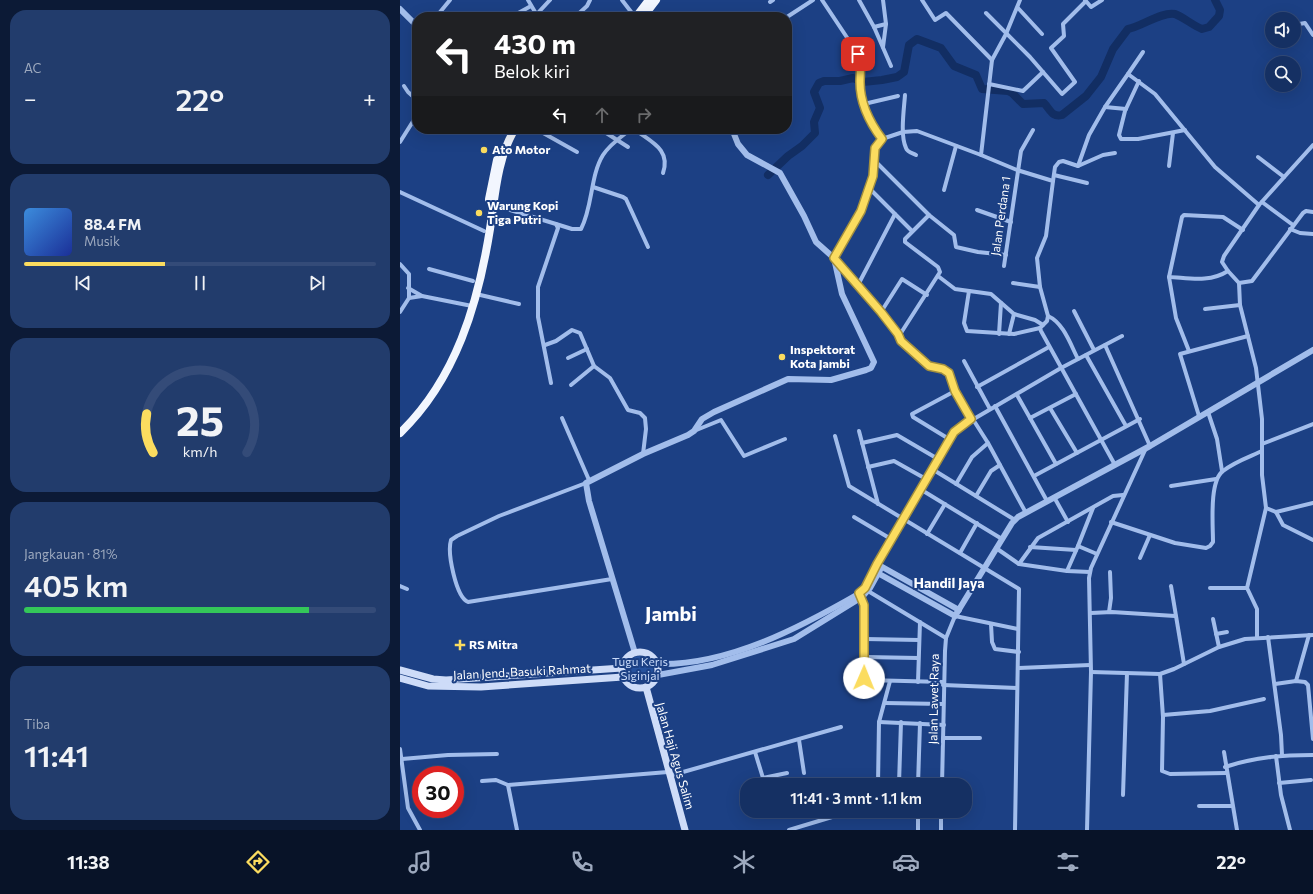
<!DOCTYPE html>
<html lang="id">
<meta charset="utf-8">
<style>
body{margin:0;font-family:Commissioner,sans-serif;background:#223c6c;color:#f1f3f6;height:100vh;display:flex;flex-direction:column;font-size:15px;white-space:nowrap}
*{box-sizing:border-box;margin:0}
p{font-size:13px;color:#9da9be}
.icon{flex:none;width:22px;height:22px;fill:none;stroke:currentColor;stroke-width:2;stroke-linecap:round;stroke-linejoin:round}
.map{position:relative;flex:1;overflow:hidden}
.side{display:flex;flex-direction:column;gap:10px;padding:10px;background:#0c1a36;width:400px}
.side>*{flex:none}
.hud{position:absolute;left:12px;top:12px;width:380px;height:122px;border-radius:16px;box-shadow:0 4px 16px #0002,0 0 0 1px #344b78;background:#202124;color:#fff;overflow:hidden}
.tools{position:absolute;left:865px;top:12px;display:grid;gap:8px}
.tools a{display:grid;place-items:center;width:36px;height:36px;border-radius:50%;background:#153063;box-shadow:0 4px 16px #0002,0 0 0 1px #344b78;font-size:20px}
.speed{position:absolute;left:12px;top:766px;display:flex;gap:8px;font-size:20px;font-weight:700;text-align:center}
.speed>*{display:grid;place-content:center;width:52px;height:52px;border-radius:50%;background:#153063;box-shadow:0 4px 16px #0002,0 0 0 1px #344b78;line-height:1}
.speed .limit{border:6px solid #d22;background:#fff;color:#111}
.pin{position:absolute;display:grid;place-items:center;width:34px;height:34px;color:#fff;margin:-17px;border-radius:8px;box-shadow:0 2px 6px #0006}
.me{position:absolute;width:44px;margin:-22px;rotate:1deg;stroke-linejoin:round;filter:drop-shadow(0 0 3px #0008)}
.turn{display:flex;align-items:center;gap:14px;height:84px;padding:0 16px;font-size:18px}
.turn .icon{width:52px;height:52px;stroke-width:2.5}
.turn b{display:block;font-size:28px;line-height:34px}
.lanes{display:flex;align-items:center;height:38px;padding:0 16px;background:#0003;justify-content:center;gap:20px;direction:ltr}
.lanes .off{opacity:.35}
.big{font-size:30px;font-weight:600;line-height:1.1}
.side .card{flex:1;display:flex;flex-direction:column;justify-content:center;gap:6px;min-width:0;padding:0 14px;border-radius:16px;background:#223c6c}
.side .dial{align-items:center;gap:0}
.dial svg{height:104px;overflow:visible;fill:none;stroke:#344b78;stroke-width:7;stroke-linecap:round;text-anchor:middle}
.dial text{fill:#f1f3f6;stroke:none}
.song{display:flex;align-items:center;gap:12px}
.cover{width:48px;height:48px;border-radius:6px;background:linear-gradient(135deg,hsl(210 70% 55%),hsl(230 70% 35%))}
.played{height:4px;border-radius:2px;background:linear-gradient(90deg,#fbdc5f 40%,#344b78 40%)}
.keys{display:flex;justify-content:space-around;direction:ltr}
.heat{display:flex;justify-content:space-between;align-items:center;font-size:22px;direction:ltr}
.charge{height:6px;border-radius:3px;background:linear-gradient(90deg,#34c759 81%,#344b78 0)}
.trip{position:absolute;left:340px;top:778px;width:232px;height:40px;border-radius:16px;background:#153063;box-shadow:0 4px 16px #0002,0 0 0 1px #344b78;font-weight:600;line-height:40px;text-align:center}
.tab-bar{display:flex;height:64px;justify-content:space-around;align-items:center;background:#081328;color:#9da9be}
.tab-bar .icon{width:28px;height:28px}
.tab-bar .selected{color:#fbdc5f}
.tab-bar b{font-size:18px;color:#f1f3f6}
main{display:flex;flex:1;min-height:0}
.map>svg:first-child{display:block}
.green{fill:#25519d}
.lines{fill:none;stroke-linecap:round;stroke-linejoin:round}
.river{stroke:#122e63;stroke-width:8}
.minor{stroke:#a2bdeb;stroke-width:4}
.tertiary{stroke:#a2bdeb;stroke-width:6}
.secondary{stroke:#cedcf8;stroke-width:7}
.trunk{stroke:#f2f6fe;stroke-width:8}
.route-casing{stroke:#a38f3e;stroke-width:10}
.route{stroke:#fbdc5f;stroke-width:7}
.poi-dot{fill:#fbdc5f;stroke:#1c4084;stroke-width:1.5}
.labels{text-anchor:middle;stroke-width:4;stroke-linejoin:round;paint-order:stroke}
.poi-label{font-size:12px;font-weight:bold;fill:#fff;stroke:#1c4084;text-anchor:start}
.street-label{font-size:12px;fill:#fff;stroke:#1c4084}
.park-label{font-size:12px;fill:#c7d9f8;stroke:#1c4084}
.quarter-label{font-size:14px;font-weight:bold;fill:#fff;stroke:#1c4084}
.town-label{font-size:20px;font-weight:bold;fill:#fff;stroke:#1c4084}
</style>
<main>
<section class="side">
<div class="card"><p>AC</p>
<div class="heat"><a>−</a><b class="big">22°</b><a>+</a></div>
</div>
<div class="card">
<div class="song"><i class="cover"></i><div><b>88.4 FM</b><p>Musik</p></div></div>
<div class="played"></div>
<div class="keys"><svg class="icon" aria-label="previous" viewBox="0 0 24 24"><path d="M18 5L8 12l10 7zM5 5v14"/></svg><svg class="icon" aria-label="pause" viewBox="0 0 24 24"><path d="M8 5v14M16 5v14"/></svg><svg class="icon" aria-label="next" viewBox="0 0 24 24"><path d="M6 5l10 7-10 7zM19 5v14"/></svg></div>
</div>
<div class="card dial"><svg viewBox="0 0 100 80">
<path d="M14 69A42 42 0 1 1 86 69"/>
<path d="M14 69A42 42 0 0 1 9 39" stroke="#fbdc5f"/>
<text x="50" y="56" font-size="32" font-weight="700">25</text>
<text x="50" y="72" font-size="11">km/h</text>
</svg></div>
<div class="card"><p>Jangkauan · 81%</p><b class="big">405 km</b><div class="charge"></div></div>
<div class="card"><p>Tiba</p><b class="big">11:41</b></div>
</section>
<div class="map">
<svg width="913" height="830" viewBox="0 0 913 830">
<rect width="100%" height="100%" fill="#1c4084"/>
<circle class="green" cx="240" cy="669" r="13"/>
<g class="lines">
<path class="river" d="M368,175L388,156L402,146L415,133L414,122L420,108L414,92L419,83L424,81H440L453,78L463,82L482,80L497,77L504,72L509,45L517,39L541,48L554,66L576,75L582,89L608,91L612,93L623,104L644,103C650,109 652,118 662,115L686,96L701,77L713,49L728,29C741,27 762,11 775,14C785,18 792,25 802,29L809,27L819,16L820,10L815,0"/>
<g class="minor">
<path d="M128,0L138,17"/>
<path d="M222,0L235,17"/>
<path d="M422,0L458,54C462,64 460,72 460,82C460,103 470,123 482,139"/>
<path d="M459,0L474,27L491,66"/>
<path d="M483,0L486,24L483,47"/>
<path d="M522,0L535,20L546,13L592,60"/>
<path d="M620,0L606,34L592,60L581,155L617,170L653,181L646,236L637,258L640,287L648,316L647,321L640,328L641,331L715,465"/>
<path d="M685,0L691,7L702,0"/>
<path d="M370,2L373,0"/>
<path d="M618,8L642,34"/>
<path d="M586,13L630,57L662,94L675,82L651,48L664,36L663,24L685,2"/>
<path d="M136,15L150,0"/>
<path d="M36,17L50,0"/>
<path d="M111,17L131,6"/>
<path d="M175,17L187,6L190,0"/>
<path d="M387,17L413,0"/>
<path d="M894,25L905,23L913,35"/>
<path d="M474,27L486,24"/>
<path d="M728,74L743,52"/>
<path d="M739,81L725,111L719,135L721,139H738L785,130"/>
<path d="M589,84L623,91L643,72"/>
<path d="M4,86L8,92L17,100"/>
<path d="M505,95C504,109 500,136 506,148C507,152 512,153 516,155"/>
<path d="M464,104L498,96"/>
<path d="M705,107L726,109"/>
<path d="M136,129L177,152"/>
<path d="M200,129L228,147"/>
<path d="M234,129C251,142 271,149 263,173"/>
<path d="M0,142L17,115"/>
<path d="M858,157L884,177"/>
<path d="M475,161L529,215L554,235L556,247L578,252L606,255"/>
<path d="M678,166L689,135L705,107L728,74L755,94L815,167L859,205"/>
<path d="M769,166L773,133"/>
<path d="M654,175L687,183"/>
<path d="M653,181L655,167L659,162L663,161L678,166L703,155L715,153"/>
<path d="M193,187L223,197L226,199L248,247"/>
<path d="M470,189L512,231"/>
<path d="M544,190L556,146"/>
<path d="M0,192L84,231"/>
<path d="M862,202L893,225"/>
<path d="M94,205L156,224L158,228L138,287V317L151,383"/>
<path d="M577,210L611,222"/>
<path d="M156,224L172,229H181C193,206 190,176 203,155C210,144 221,137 231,129"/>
<path d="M890,229L900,233L913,234"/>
<path d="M434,258L461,211L473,176L475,148L482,139L503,132L517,131L581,155"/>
<path d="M435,261L458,285L481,312L498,334L501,341L529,366L543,369L549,373L555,391L588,443L626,513"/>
<path d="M0,264L9,274V298L0,312"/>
<path d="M604,266L621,151L633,130"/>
<path d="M29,269L73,281"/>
<path d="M538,276L555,289L591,294L614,314L635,320L643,325"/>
<path d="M769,277C789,278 809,283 828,271"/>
<path d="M613,283L640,287"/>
<path d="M839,283L852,281L903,213L906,211L913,212"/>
<path d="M458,285L495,214"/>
<path d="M8,288L22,296L72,306"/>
<path d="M569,291L564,323L567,331L614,334L640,328"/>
<path d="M76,294L119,304"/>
<path d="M9,298L22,296"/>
<path d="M805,309L840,305"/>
<path d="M674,311L694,350"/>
<path d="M481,312L502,279L527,295"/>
<path d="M648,316C664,323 671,346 678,359"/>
<path d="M599,334L601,303"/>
<path d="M609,334L614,314"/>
<path d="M499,336L540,272L538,267L505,242V239L529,215"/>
<path d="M145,345L156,341L172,330L180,333L194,366L210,378L228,410L240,413L245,418L246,429L243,454"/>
<path d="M705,345L750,446"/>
<path d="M789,351L776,318L769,277L782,217L784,215L823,217L843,230"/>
<path d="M686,355L726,426"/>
<path d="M168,358L187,349"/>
<path d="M564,361L590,409"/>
<path d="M171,385L194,366"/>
<path d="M577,387L649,347"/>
<path d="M617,395L656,464"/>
<path d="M595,406L647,501"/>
<path d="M650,408L677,453"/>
<path d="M808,412L817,439L822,471"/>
<path d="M799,416L780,354L848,336"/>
<path d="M162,418L189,480"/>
<path d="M630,418L676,394"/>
<path d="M294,431L321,420L344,456L385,439"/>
<path d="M459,431L478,504"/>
<path d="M435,436L449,486L619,589L615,830"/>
<path d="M549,439L513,417L512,414L555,391"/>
<path d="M462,443L497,435L538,459"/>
<path d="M862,444L913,424"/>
<path d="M468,467L494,461L526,479"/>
<path d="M532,469L615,520"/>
<path d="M634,476L740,419"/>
<path d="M186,483L99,516L57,536L51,540C47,553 56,597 68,602L212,579"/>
<path d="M556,484L572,457L588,443"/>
<path d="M771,486L816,479"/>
<path d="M520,489L602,539"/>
<path d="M576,496L591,471L600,465"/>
<path d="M654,497L668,522"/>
<path d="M866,508L876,512L883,525L913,540"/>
<path d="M876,512L913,503"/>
<path d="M454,517L491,539"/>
<path d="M711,522L775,543L806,548L810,546L813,542C813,525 809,481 823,471C834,462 849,457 862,451"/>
<path d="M527,534L545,504"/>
<path d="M678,546L693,508"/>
<path d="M630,547L676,550"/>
<path d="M596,548L619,564"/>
<path d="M560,553L577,523"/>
<path d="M740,558L750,535"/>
<path d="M477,564L555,430L661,368L722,336"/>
<path d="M667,571L678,546L697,554"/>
<path d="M690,572L667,571L619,564L638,538L713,496L723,495"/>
<path d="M0,586L7,589"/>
<path d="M771,586L784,664"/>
<path d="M810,588H847"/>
<path d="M468,591L546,638"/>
<path d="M460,595L464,605L466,680L543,682"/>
<path d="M709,612L711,598L710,572"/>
<path d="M691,613L712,612L775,616"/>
<path d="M813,619L819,647"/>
<path d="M591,624L592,642L595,649L619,652"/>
<path d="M816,634L827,632"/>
<path d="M857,637V609L847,588L866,508L862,475V419L856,368L840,305L839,283L828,271L822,262L824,256L859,205L913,145"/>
<path d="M868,637L881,735L882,755"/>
<path d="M465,639L519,640"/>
<path d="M465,657L518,658"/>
<path d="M619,668L690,665"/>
<path d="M691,672L760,674L774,669L819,647L845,639L913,635"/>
<path d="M760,674L763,717L762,771L770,774L826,773"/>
<path d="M896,681L909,635"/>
<path d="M518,682L520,622"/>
<path d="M875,684L896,681L905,682L908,685L913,739"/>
<path d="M543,685L617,688"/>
<path d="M485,703L543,704"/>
<path d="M763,715L810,711L864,699"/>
<path d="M479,722L544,725"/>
<path d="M543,738H580"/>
<path d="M399,740L404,773"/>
<path d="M0,749L8,808L20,830"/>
<path d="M355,752L363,778L387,773"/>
<path d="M824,752L837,830"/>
<path d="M876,756L881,795L890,830"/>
<path d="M2,759L48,755L97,754"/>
<path d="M825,767C855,757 882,755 913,755"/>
<path d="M269,776L441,727"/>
<path d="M82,781L96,780L108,785L268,772"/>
<path d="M879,783L911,780"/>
<path d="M466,784L510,785"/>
<path d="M478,784L479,722L490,681"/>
<path d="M499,784L501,722"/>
<path d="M108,785L117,830"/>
<path d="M518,785L520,723"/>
<path d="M542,785L545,651L546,638L555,616L618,629"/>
<path d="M723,795L727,673"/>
<path d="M799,806H832"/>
<path d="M389,830L452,811"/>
<path d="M518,830V811"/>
<path d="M541,830V811"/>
<path d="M687,830L691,672L689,578L691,568L746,448"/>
</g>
<g class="tertiary">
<path d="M0,9L17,26"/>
<path d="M474,571L555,616L612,523L618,517L750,446L913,350"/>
<path d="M235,653L189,501L186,483L243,454L288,435L294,431L302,419L314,412L388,379L431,380L466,370L471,368L474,362L442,294L434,258L416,242L404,216L380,173L347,155L338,144L332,129"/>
<path d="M257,664C328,666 401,627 460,593L465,588L477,564L559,610"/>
<path d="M258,675L312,665L394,639L462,597L470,588L480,570"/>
</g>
<g class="secondary">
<circle cx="240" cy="670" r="18"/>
<path d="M0,670L33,679L46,680L222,668"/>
<path d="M0,678L28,686L81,687L223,677"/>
<path d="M246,687L285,830"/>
</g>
<g class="trunk">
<path d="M236,17L249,0"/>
<path d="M243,17L256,0"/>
<path d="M89,199L97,160"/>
<path d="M0,433C56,379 78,304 90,229C95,196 97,158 115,129"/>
</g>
</g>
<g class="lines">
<g class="route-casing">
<path id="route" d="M458,54C462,64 460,72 460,82C460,103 470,123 482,139L475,148L473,176L461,211L434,258L481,312L498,334L501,341L529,366L543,369L549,373L555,391L571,419L554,432L477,564L465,588L459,593L464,605V678"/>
</g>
<use href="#route" class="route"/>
</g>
<g class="poi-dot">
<circle cx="84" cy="150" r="4"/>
<circle cx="79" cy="213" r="4"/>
<circle cx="382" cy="357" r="4"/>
<path d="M58 639h4v4h4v4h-4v4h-4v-4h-4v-4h4z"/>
</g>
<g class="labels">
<g class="poi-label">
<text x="92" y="154">Ato Motor</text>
<text x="87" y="210">Warung Kopi<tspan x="87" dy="14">Tiga Putri</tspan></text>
<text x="390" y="354">Inspektorat<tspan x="390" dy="14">Kota Jambi</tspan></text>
<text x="69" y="649">RS Mitra</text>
</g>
<g class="street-label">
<text transform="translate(601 216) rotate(-82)" y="4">Jalan Perdana 1</text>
<text transform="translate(122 672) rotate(-3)" y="4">Jalan Jend. Basuki Rahmat</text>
<text transform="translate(534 699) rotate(-89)" y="4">Jalan Lawet Raya</text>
<text transform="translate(275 756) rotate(74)" y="4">Jalan Haji Agus Salim</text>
</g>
<g class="park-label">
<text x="240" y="666">Tugu Keris<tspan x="240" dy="14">Siginjai</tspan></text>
</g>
<g class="quarter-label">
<text x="549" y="588">Handil Jaya</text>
</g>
<g class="town-label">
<text x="271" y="621">Jambi</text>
</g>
</g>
</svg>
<div class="tools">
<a><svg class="icon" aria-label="sound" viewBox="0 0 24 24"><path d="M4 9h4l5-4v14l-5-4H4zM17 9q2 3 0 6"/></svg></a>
<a><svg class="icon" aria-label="search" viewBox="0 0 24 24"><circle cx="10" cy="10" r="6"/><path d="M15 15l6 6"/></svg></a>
</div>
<div class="speed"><div class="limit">30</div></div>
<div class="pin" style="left:458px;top:54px;background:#d93025"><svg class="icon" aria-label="arrive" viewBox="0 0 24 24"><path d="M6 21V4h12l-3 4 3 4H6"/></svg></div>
<svg class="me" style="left:464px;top:678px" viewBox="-20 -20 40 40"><circle r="19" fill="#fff"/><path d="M0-13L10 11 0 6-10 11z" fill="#fbdc5f"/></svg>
<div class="trip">11:41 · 3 mnt · 1.1 km</div>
<div class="hud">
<div class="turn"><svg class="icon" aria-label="left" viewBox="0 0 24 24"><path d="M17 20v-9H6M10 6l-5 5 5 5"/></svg><div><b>430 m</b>Belok kiri</div></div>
<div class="lanes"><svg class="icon" aria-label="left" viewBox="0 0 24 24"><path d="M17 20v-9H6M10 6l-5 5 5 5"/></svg><svg class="icon off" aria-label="ahead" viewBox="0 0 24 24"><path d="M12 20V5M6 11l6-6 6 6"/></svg><svg class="icon off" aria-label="right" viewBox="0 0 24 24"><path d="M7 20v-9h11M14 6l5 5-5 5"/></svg></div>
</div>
</div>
</main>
<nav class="tab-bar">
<b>11:38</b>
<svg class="icon selected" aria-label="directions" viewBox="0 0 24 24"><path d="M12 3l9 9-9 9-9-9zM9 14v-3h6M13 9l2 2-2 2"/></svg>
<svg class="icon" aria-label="music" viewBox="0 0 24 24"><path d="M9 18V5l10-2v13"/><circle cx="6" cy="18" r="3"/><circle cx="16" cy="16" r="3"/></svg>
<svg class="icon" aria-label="phone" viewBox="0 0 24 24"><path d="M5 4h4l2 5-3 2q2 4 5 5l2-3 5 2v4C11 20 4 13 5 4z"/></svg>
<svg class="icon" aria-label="climate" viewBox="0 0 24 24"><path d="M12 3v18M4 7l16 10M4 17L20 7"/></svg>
<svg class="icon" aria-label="car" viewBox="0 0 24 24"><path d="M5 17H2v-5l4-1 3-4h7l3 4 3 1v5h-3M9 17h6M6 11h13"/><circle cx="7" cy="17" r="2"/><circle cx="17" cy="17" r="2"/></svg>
<svg class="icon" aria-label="filters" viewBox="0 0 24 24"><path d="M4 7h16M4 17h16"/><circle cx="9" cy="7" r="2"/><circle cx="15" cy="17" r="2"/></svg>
<b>22°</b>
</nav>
